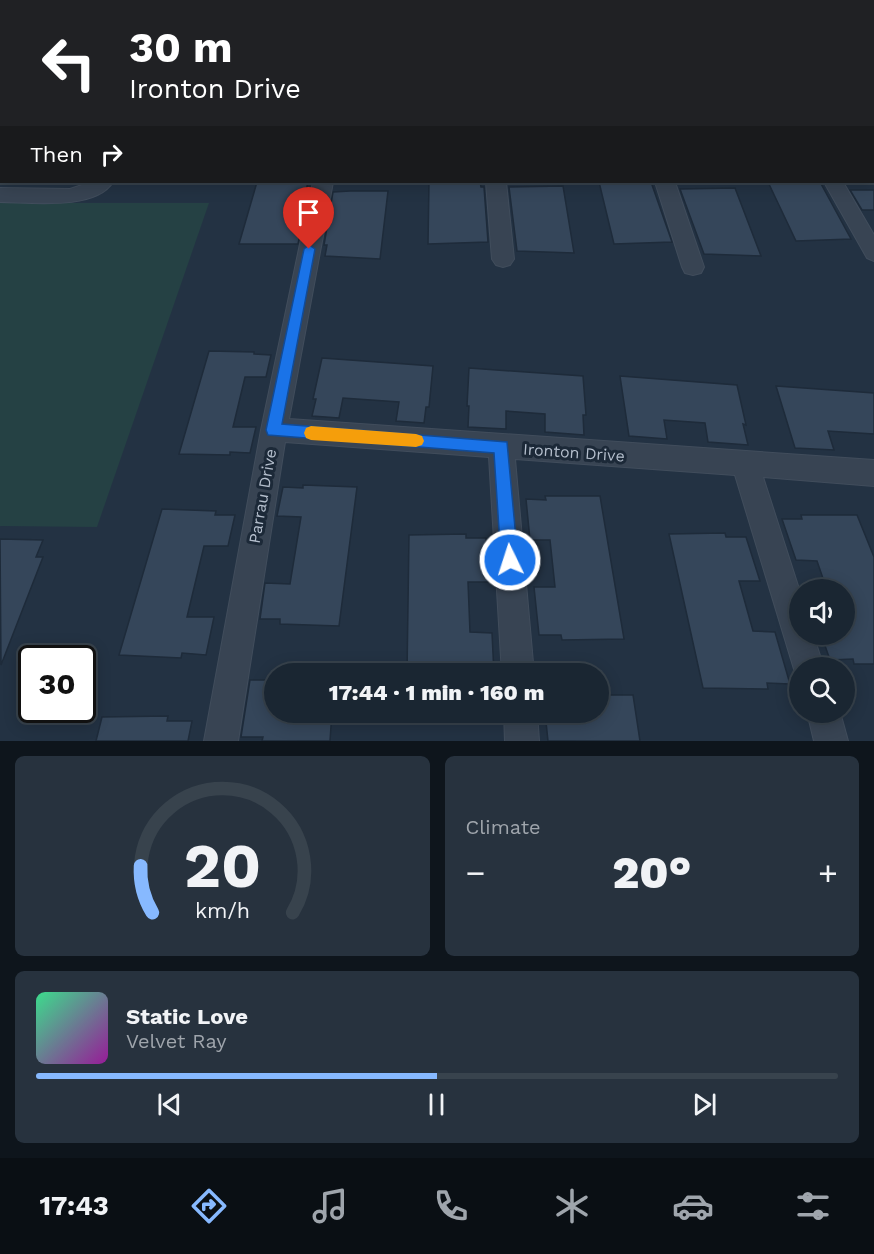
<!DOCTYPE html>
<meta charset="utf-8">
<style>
body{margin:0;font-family:"Work Sans",sans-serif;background:#27323e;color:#f1f3f6;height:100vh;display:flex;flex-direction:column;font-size:22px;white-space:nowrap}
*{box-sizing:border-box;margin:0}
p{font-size:20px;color:#9fa5ac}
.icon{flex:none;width:33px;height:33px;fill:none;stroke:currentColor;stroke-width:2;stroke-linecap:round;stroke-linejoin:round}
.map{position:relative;height:741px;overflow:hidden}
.drawer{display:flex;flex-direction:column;gap:15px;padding:15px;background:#0e151c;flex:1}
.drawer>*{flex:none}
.guide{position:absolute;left:0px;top:0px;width:874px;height:183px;box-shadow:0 3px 15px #0003,0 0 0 2px #38434d;background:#202124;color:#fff;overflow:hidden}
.controls{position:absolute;left:789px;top:579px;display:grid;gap:12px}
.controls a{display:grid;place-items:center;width:66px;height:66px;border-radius:50%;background:#1a2632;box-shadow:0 3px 15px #0003,0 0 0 2px #38434d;font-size:30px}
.speed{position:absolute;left:18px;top:645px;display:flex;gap:12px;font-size:30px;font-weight:700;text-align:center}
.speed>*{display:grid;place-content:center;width:78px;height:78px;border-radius:50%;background:#1a2632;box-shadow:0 3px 15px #0003,0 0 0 2px #38434d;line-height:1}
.speed .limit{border:3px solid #111;border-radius:9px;background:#fff;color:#111}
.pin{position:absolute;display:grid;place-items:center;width:51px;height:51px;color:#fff;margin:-62px -26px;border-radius:50% 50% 50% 0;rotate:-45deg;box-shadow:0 0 6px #0007}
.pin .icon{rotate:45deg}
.me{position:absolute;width:66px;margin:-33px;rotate:356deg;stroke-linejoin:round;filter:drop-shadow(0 0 4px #0008)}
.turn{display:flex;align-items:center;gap:21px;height:126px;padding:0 30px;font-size:27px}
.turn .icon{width:78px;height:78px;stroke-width:2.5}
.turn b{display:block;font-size:42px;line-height:51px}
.then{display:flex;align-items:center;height:57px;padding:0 30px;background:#0003;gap:12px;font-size:22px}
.big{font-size:45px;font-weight:800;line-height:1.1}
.drawer .widget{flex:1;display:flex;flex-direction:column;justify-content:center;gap:9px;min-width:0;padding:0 21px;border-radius:9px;background:#27323e}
.drawer .dial{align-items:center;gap:0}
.dial svg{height:156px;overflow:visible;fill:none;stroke:#38434d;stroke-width:7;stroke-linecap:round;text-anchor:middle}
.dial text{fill:#f1f3f6;stroke:none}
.song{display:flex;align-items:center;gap:18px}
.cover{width:72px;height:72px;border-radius:9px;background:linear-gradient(135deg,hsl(150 70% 55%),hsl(300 70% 35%))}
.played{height:6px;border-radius:3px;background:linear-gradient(90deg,#87b9ff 50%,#38434d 50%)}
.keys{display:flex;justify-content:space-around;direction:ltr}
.heat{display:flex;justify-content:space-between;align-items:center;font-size:33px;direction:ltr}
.drawer .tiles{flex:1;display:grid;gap:15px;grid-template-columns:1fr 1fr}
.widget:last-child{grid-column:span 2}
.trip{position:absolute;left:264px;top:663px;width:345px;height:60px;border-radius:30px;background:#1a2632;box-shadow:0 3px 15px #0003,0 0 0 2px #38434d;font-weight:800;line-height:60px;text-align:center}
.dock{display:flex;height:96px;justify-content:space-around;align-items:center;background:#0a0f14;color:#9fa5ac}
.dock .icon{width:42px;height:42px}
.dock .selected{color:#87b9ff}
.dock b{font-size:27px;color:#f1f3f6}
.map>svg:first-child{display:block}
.green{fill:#254144}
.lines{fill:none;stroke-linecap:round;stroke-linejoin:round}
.stream{stroke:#152943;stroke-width:4.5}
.building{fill:#35465a;stroke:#1e2b3a;stroke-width:1.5}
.minor-casing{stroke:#414d5c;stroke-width:2}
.highway-casing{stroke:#424f5d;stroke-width:2}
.minor{fill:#384453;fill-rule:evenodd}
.highway{fill:#796a54;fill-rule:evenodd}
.route{fill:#1a73e8;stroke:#114b97;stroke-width:1.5}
.slow{fill:#f59e0b}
.labels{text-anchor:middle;stroke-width:6;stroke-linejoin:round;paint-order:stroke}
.street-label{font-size:16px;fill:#b5bfcd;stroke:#1c2938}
</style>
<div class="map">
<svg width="874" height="741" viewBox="0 0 874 741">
<rect width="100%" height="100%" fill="#233243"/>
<path class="green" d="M0,203H209L97,527L0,526Z"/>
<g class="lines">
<path class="stream" d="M766,0L768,2"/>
</g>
<g class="building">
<path d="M257,182H308L306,191H309L298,244H239Z"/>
<path d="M429,182H480L481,187H484L488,242L428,244Z"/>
<path d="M599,182H651L672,242L614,244Z"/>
<path d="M768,182H820L851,239L796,241Z"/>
<path d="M563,186L574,253L517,251L509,187Z"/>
<path d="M735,188L761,256L704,254L680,189Z"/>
<path d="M850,190H874V210H862Z"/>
<path d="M350,191H388L380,259L325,256L327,245H324L333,192Z"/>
<path d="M209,351L254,352V354L271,355L266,377H245L233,427H256L250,453L230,452V455L179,454Z"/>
<path d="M322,358L433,366L429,407H426L424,423L396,421L399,402L343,398L339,418L312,416L316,399H313Z"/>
<path d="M469,368L583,376L586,415H583L584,435L545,432V414L506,411V429L468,427L469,406H467Z"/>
<path d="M620,376L737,385L746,425L743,424L748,445L708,442L705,423L664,420L667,439L629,436Z"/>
<path d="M776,386L874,393V434L828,431L834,450L795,448Z"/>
<path d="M303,485L357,487L339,626L280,624V619H260L265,583L290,584L301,517L277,516L283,487L303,488Z"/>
<path d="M545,496H600L624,639L562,640L561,635H539L534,587H555L550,540H530L526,499L546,500Z"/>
<path d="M162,509L216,511L215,515H235L228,546H204L187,617H214L206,655L182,653L181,658L119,655Z"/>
<path d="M801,515H857L874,557V664H854L853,659L830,660L821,634H844V590H827L817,561L796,560L782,519H802Z"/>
<path d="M725,533L726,537H746L760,581H739L753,631L775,632L790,684L767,683L768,689L703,688L669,534Z"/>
<path d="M466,534V538H486L489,582H468L470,632L492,633L494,674H407L409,535Z"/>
<path d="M0,539L43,540L36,557H43L1,665Z"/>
<path d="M250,680H274V712H332L330,741H262L263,737H241Z"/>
<path d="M598,695H633L640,741H548L545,712H598Z"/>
<path d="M168,716L167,721H192L188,741H96L102,717Z"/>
</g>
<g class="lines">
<g class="minor-casing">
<g id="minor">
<rect x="873" y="17" width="1" height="8"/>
<rect x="0" y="97" width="2" height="10"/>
<rect x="873" y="150" width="1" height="12"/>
<path d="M91,182H113C95,211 29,202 0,202V188L70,189Z"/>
<path d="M313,182H333L289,419L874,460V486L763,477L800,592V634H813L824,668H800V680L797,679L735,475L515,459L534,674H502L489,457L285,442L238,741H204L261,430Z"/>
<path d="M486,182H506L514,259L510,265L503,267L496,265L492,259Z"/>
<path d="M655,182H675L704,267L701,273L693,275L685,273L682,267Z"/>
<path d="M824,182H843L874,235V261L867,258Z"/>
<path d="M504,712H537L539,741H505Z"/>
<path d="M807,712H840L848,741H814Z"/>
</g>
</g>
<g class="highway-casing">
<g id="highway">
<path d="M37,0H59L36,2Z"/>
<rect x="0" y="10" width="2" height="12"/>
</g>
</g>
<use href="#minor" class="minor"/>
<use href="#highway" class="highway"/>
</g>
<path class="route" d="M309,245L315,249L282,424L507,442L518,560L515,566L510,568L504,566L501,560L494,453L268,435L266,430L304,249Z"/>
<path class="slow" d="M311,426L416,434L422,436L424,441L422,445L416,447L311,440L306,438L304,433L306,428Z"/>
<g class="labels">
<g class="street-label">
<text transform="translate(574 452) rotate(4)" y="6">Ironton Drive</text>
<text transform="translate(262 496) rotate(-80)" y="6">Parrau Drive</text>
</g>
</g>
</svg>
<div class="controls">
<a><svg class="icon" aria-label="sound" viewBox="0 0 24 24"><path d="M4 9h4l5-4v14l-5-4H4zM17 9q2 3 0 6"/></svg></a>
<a><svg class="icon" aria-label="search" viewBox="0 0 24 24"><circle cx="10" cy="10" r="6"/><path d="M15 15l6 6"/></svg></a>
</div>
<div class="speed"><div class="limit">30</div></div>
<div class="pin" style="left:309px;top:249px;background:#d93025"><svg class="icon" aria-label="arrive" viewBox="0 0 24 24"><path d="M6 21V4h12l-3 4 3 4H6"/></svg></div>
<svg class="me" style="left:510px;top:560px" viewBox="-20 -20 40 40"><circle r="17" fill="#1a73e8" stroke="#fff" stroke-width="3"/><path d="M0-11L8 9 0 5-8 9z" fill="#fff"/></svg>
<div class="trip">17:44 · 1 min · 160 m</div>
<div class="guide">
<div class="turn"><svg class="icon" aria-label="left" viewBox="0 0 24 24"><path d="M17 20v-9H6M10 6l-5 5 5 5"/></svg><div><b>30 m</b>Ironton Drive</div></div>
<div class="then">Then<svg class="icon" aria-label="right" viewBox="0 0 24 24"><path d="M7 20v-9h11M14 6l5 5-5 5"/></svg></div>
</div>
</div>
<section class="drawer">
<div class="tiles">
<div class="widget dial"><svg viewBox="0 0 100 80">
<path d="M14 69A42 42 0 1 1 86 69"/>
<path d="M14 69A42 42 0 0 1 8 45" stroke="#87b9ff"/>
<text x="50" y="56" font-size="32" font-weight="700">20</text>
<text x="50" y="72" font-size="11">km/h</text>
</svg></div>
<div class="widget"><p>Climate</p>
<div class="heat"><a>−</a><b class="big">20°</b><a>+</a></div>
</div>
<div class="widget">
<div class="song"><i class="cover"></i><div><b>Static Love</b><p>Velvet Ray</p></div></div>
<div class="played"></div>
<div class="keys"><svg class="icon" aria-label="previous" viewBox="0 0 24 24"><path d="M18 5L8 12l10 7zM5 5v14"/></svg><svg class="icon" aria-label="pause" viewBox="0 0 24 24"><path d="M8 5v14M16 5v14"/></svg><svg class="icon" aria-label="next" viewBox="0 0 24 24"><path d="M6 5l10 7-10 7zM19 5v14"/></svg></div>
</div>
</div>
</section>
<nav class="dock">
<b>17:43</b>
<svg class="icon selected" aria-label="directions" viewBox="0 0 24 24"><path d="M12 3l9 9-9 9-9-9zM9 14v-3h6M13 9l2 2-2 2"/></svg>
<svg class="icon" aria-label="music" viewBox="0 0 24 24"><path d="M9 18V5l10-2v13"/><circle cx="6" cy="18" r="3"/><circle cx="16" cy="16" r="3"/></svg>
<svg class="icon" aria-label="phone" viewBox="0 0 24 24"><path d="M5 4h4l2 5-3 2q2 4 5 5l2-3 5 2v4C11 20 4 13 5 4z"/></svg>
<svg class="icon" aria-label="climate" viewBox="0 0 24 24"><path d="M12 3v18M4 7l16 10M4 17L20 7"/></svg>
<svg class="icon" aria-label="car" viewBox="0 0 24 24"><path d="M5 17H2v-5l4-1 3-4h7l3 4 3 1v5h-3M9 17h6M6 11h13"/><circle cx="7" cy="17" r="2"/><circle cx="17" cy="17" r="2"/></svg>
<svg class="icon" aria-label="filters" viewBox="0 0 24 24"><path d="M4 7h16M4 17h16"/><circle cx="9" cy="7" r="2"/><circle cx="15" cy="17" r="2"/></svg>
</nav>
